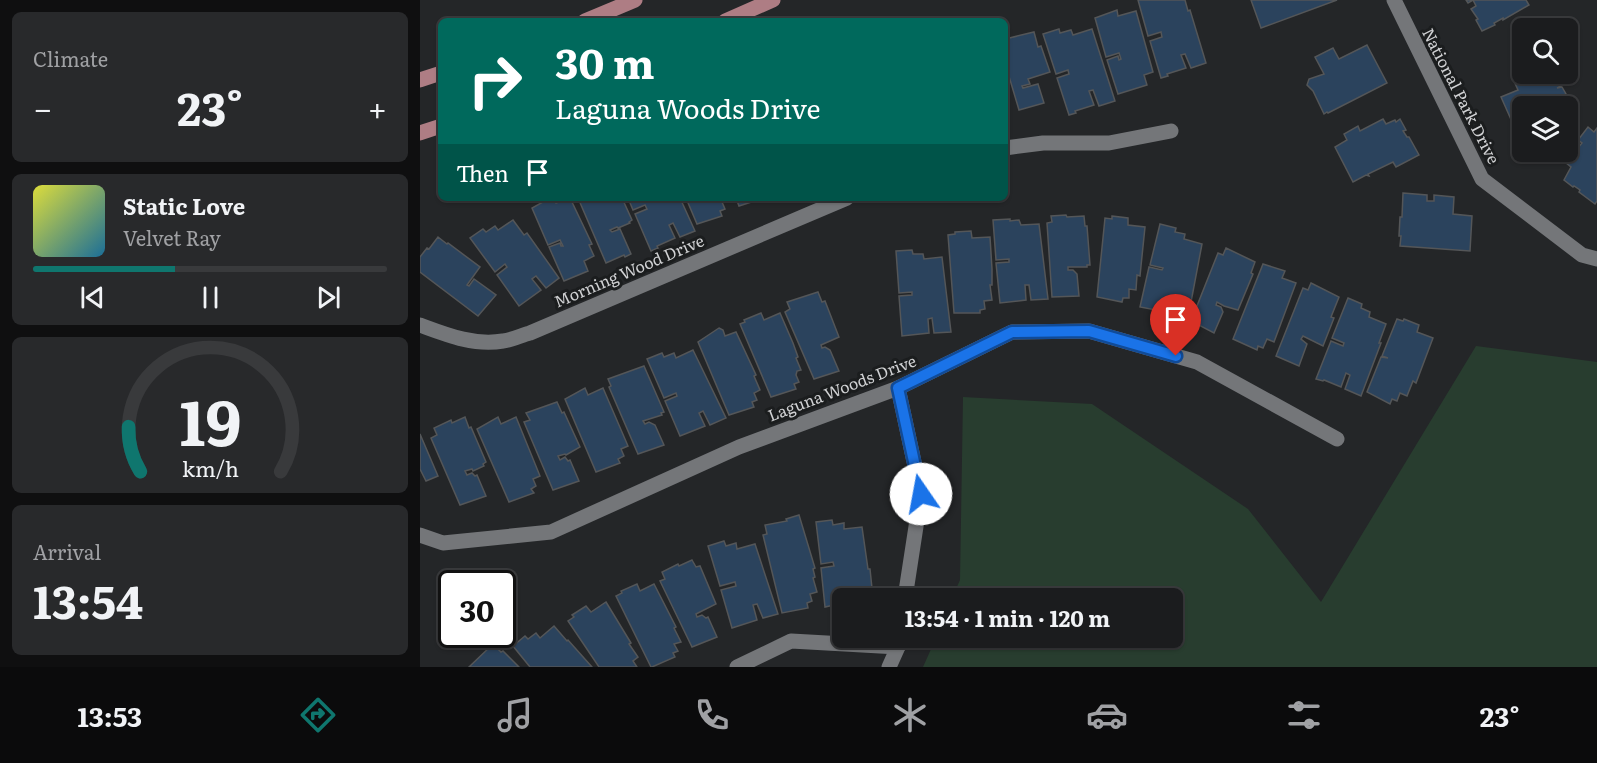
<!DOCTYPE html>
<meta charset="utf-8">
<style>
body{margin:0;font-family:Literata,serif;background:#28292b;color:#f1f3f6;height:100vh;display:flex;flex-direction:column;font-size:22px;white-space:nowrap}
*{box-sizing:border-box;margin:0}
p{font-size:20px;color:#a0a1a4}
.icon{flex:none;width:33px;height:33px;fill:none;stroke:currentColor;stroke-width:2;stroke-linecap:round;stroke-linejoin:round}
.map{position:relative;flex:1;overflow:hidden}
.sheet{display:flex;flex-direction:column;gap:12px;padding:12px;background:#0f0f10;width:420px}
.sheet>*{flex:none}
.banner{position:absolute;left:18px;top:18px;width:570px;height:183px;border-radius:9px;box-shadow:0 2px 4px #0004,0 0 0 2px #393a3c;background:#00695c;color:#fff;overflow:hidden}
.fabs{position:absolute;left:1092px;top:18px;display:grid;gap:12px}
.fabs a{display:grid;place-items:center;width:66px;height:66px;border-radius:9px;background:#1b1c1e;box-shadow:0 2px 4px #0004,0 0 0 2px #393a3c;font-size:30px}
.speed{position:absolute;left:18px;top:570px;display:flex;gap:12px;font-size:30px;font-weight:700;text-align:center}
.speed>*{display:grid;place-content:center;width:78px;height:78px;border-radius:50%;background:#1b1c1e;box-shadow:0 2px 4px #0004,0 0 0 2px #393a3c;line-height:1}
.speed .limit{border:3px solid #111;border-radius:9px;background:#fff;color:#111}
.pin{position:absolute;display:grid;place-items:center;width:51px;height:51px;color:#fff;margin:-62px -26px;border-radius:50% 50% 50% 0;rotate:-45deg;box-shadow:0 0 6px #0007}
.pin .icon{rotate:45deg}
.me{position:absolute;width:66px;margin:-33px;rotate:348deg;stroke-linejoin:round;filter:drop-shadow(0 0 4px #0008)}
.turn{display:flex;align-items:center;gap:21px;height:126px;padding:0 18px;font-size:27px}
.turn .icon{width:78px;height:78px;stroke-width:2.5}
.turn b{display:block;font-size:42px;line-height:51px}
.then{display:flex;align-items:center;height:57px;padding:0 18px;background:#0003;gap:12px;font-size:22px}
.big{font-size:45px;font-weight:700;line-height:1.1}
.sheet .tile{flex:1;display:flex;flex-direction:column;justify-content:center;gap:9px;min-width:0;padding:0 21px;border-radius:9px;background:#28292b}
.sheet .dial{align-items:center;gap:0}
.dial svg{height:156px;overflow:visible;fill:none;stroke:#393a3c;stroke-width:7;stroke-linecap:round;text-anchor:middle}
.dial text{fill:#f1f3f6;stroke:none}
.song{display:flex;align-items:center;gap:18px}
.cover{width:72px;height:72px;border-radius:9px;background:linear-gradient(135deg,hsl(60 70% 55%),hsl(200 70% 35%))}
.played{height:6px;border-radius:3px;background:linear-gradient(90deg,#0f766e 40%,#393a3c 40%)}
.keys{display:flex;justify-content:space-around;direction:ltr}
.heat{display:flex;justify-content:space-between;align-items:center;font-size:33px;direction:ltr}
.trip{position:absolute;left:412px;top:588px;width:351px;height:60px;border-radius:9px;background:#1b1c1e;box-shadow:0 2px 4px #0004,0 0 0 2px #393a3c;font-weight:700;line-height:60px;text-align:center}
.dock{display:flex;height:96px;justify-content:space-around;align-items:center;background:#0b0b0c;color:#a0a1a4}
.dock .icon{width:42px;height:42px}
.dock .active{color:#0f766e}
.dock b{font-size:27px;color:#f1f3f6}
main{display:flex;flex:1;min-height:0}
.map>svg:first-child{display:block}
.green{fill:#283d2f}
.building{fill:#2b435d;stroke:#545658;stroke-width:1.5}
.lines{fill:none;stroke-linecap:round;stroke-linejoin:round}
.street{stroke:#747679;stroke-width:15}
.primary{stroke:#ae7d84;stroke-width:15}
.route-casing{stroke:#114b97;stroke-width:15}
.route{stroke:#1a73e8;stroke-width:10}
.labels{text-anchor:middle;stroke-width:6;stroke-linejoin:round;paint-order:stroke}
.street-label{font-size:16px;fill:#d0d1d3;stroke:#1b1d1e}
</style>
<main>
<section class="sheet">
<div class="tile"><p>Climate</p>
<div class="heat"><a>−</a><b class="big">23°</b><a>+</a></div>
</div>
<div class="tile">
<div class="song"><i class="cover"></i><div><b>Static Love</b><p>Velvet Ray</p></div></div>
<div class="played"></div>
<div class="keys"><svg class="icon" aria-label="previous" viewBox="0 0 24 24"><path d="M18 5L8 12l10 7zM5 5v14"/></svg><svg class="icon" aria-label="pause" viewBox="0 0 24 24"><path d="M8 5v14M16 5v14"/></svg><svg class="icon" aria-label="next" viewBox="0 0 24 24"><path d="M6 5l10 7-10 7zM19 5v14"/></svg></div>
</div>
<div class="tile dial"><svg viewBox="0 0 100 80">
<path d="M14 69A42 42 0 1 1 86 69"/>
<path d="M14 69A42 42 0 0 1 8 46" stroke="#0f766e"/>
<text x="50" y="56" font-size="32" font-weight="700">19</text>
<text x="50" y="72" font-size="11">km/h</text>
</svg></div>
<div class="tile"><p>Arrival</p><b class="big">13:54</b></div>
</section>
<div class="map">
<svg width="1177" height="667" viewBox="0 0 1177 667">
<rect width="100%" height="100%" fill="#242628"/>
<path class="green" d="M1056,346L1177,362V667H503L516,638H753V598H532L540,580L543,397L672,404L828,509L901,602Z"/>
<g class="building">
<path d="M718,0H765L768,11L770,10L786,63L771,68L765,54L761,55L766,68L747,74L748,76L741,78L730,41L742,37L741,32L728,36Z"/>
<path d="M831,0H917L841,28Z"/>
<path d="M1046,0H1106L1109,5L1083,20V18L1074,23L1075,25L1062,31L1056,20L1058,19L1051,9L1056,6L1053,0L1048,3Z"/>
<path d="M697,10L698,16L716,11L733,72L724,75L727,85L698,94L687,60L698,56L699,60L701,59L699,53L686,57L675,18Z"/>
<path d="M639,29L640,33L651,30L653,35L672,29L695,101L679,106L673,90L669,91L674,105L655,111L656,113L649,115L637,78L649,74L648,70L636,74L623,34Z"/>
<path d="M614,32L618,47L621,46L630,72L608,79L610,84L602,86L603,88L618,84L624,103L599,110L585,63V39Z"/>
<path d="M947,45L967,83L908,113L907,112L904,114L893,91L887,85L889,79L904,74L895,57L913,48L919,59Z"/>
<path d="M1102,63V74L1139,75L1142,82L1141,86L1137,88L1142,87L1146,94L1129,103L1130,105L1127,106L1126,104L1122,106H1102V119L1093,124L1081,97L1098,90L1094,81L1102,77L1097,66Z"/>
<path d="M963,119L966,124L975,120L976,122L980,119L986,130L983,131L987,137H989L999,155L976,167L973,162L948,174L949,176L946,175L933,182L915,147L927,140L924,134L938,126L940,131Z"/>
<path d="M1168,127L1174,132L1177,128V201L1175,204L1159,192L1160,190L1154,186L1153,187L1144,180L1151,167L1146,163L1162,143L1158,140Z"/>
<path d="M983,193L1007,195V201H1014V195L1034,197L1033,214L1052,216L1050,251L980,246L981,236H979L980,217H982Z"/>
<path d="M130,198H134L136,203L150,198L172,244L169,245L174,256L164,261L168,271L144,281L129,247L140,243L141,246H143L140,240L128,245L112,208Z"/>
<path d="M158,198H202L212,220L209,222L210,223L198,228L197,227L190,230L192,232L200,229L211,254L205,257L204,255L186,263Z"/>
<path d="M208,198H260L275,231L260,237L253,223L249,225L255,238L237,246L238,248L231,251L215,214L227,209L225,205L213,210Z"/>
<path d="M266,198H310L302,202L305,209L300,211L302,216L277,224Z"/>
<path d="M316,198H344L319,206Z"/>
<path d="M646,215L647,217L664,216L665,226H667L670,265H667V267H648V270H653L657,274L659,296L632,297L627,223L632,222L631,216Z"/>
<path d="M692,216L708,218V225L725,227L721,266L720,276L717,275L716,290L709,289V298H703L702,302L677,297L685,218L692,219Z"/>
<path d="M590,219V221L599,220L601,225L619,224L628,299L611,300L609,285H605L606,300L580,303L576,263L589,262V259L576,260L573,220Z"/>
<path d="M93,220L104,235L107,233L139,278L126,288L116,276L112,279L121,290L99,306L77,275L87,267L85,264L75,272L50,238L63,229L66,232L75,226L78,230Z"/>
<path d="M740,224L756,228L755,232L765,234L764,239L782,244L768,318L751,313L753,298L750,297L746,312L720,307L729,267L742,270L743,268L730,265Z"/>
<path d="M551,231L552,238L570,237L572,269V285H570L572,300L564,301L565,309L560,310V313H534L528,235L535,234V232Z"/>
<path d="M18,237L27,244L28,243L60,267L47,285L49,286L54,279L76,295L58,316L0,272V257L7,248L9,249Z"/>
<path d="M806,248L835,262L831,273L833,274L818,310L804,306L797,302L796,305L801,307L803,312L794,333L771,321L798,253L803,255Z"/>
<path d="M492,250L493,254H503L504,259L522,257L531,332L514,333L512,318L508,319L509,333L482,336L479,296L492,295V292L479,293L476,251Z"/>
<path d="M843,264L865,271L862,278L876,283L854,342L847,339L843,348L838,346L837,350L813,339Z"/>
<path d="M891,283L919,297L911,317L914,318L903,346L883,336L881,339L887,344L879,366L856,356L883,288L888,290Z"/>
<path d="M398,292L402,302L405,301L419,337L401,345L402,348L405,347L410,350L419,371L394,379L365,312L370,309L367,302Z"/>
<path d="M928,298L942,304L941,308L950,312L949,317L966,324L959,343H961L941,396L925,389L930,375L926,373L921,387L904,380L903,381L896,379L911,341L923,346L924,343L912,338Z"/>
<path d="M341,313L344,320L360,313L373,343L378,357L376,358L381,370L377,371L376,375L379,382L374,384L376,389L351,397L320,324L325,322L324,320Z"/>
<path d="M977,319L983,321L984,319L999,325L997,332L1013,338L996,383L993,381L987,396L980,393L977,401L972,399L970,404L947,392L961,357L968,358L962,356Z"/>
<path d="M299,328L303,330L305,336L316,332L336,375L334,376L340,390L334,393L337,400L332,402L334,407L309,415L278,342Z"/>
<path d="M273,350L306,418L290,425L283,411L279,413L285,426L260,436L245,401L257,396L256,393L244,398L227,359L242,353L244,357L254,353L256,358Z"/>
<path d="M224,366L244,412L241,413L242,415L223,421L225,424L229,422L235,425L244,445L218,454L189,387L191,386L188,379Z"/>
<path d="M165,388L168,395L183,388L208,446L201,449L204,456L198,459L200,463L176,472L145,399Z"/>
<path d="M137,402L142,413L144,412L160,447L146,455L145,454L138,456L140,460L145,457L148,461L150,460L159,481L133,490L104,422L110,420L106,413Z"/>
<path d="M45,417L49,428L51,427L66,462L63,464L64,466L53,471L52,469L45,471L47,475L52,473L55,476L57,475L66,496L40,505L11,438L17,435L14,428L31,420L32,423Z"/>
<path d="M78,417L81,424L96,417L120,476L113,479L116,486L111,489L114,493L89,502L57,429Z"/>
<path d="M0,434L18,476L6,481L0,469Z"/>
<path d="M379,515L395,568L393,569L395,577L393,578L397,592L390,594L392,601L387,603L388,608L362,613L343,535L347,534L345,525L367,521L366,519Z"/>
<path d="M412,520L413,525L424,523V529L442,527L448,569H450L453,598H435L434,588L430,589L431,598H423V603L405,607L401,568L414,566L413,562L401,564L396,522Z"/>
<path d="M304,541L306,546L316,543L317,549L335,544L358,614L343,618L337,604L333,605L337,620L312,628L301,590L316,586L315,582L300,586L288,546Z"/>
<path d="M272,560L276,567L280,566L296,604L276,614L277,617L282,615L286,618L288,617L297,637L272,647L240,581L245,579L242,572L258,564L259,566Z"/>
<path d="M217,584L220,591L234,584L256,627L254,628L261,642L254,644L258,651L253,653L255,657L232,667H231L196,596L202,593L201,591Z"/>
<path d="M186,602L211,643L209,644L218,657L213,661L217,667H179L148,621L154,617L152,615L166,606L171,612Z"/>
<path d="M134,626L147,641L148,640L172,667H110L93,646L105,636L108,639L116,633L120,638Z"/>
<path d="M73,644L81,652L83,651L99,667H49Z"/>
</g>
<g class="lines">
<g class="street">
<path d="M974,0L1062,179L1162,255L1177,259"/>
<path d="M585,148L623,143H689L751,131"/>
<path d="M0,325C27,335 54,346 83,341C92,340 102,335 110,333L427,198"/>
<path d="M478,388L501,494L485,598"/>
<path d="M0,535L23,543L131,532L319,447L478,388L592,332L669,331L777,362L917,439"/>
<path d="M317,667L371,641L478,647"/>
<path d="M469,667L478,647L479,638"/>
</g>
<g class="primary">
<path d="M165,21L215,0"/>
<path d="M305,21L353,0"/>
<path d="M0,80L21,73"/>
<path d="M0,133L21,126"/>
</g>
</g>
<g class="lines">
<g class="route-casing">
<path id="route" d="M501,494L478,388L592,332L669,331L756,356"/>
</g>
<use href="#route" class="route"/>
</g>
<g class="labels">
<g class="street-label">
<text transform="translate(1041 96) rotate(63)" y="6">National Park Drive</text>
<text transform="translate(209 271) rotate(-23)" y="6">Morning Wood Drive</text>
<text transform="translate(422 388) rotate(-21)" y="6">Laguna Woods Drive</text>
</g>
</g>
</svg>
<div class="fabs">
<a><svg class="icon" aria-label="search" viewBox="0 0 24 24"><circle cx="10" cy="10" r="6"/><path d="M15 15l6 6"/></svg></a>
<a><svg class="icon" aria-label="layers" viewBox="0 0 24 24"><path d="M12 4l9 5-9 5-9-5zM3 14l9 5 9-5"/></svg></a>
</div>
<div class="speed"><div class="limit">30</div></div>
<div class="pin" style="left:756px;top:356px;background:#d93025"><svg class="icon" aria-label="arrive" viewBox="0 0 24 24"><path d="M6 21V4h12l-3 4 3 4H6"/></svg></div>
<svg class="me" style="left:501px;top:494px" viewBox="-20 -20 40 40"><circle r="19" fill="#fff"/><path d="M0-13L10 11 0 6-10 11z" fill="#1a73e8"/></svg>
<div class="trip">13:54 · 1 min · 120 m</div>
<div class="banner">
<div class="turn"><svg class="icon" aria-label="right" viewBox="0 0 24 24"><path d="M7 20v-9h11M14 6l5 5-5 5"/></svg><div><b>30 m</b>Laguna Woods Drive</div></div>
<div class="then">Then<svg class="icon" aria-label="arrive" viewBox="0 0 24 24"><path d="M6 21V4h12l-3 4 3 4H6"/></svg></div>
</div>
</div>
</main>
<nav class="dock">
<b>13:53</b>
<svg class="icon active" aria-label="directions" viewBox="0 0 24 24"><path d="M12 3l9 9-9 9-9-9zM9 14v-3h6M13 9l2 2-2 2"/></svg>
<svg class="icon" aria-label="music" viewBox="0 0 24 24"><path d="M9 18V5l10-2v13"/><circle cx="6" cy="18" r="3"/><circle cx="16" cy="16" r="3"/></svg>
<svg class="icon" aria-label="phone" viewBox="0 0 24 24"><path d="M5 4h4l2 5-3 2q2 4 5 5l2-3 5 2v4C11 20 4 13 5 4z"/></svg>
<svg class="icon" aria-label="climate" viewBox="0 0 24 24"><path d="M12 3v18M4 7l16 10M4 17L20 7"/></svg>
<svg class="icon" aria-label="car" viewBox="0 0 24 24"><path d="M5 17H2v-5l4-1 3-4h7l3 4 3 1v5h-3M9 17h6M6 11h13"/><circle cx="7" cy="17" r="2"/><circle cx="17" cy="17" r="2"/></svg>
<svg class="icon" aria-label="filters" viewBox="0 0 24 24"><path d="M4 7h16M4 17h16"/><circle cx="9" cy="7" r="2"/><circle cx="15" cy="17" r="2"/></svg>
<b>23°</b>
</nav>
